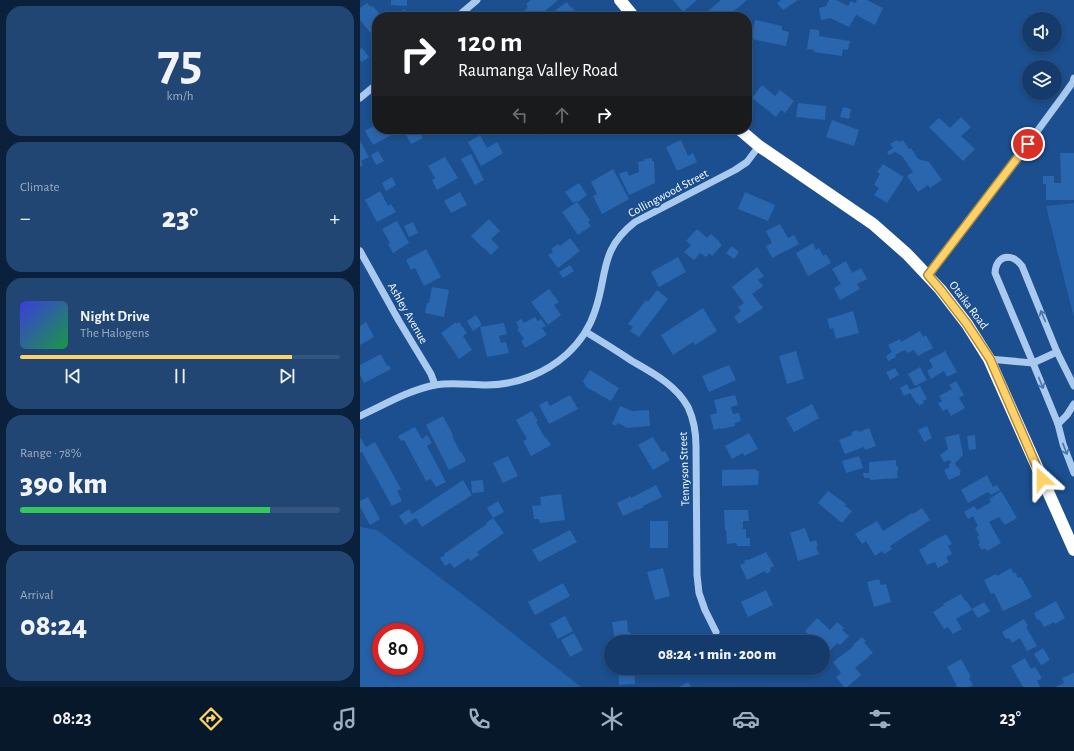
<!DOCTYPE html>
<meta charset="utf-8">
<style>
body{margin:0;font-family:"Alegreya Sans",sans-serif;background:#214673;color:#f1f3f6;height:100vh;display:flex;flex-direction:column;font-size:15px;white-space:nowrap}
*{box-sizing:border-box;margin:0}
p{font-size:13px;color:#9dadc1}
.icon{flex:none;width:22px;height:22px;fill:none;stroke:currentColor;stroke-width:2;stroke-linecap:round;stroke-linejoin:round}
.map{position:relative;flex:1;overflow:hidden}
.panel{display:flex;flex-direction:column;gap:6px;padding:6px;background:#0b203b;width:360px}
.panel>*{flex:none}
.banner{position:absolute;left:12px;top:12px;width:380px;height:122px;border-radius:16px;box-shadow:0 2px 6px #0003,0 0 0 1px #33557e;background:#202124;color:#fff;overflow:hidden}
.tools{position:absolute;left:662px;top:12px;display:grid;gap:8px}
.tools a{display:grid;place-items:center;width:40px;height:40px;border-radius:50%;background:#143b6b;box-shadow:0 2px 6px #0003,0 0 0 1px #33557e;font-size:20px}
.speed{position:absolute;left:12px;top:623px;display:flex;gap:8px;font-size:20px;font-weight:700;text-align:center}
.speed>*{display:grid;place-content:center;width:52px;height:52px;border-radius:50%;background:#143b6b;box-shadow:0 2px 6px #0003,0 0 0 1px #33557e;line-height:1}
.speed .limit{border:6px solid #d22;background:#fff;color:#111}
.pin{position:absolute;display:grid;place-items:center;width:34px;height:34px;color:#fff;margin:-17px;border:2px solid #fff;border-radius:50%;box-shadow:0 1px 4px #0007}
.me{position:absolute;width:44px;margin:-22px;rotate:336deg;stroke-linejoin:round;filter:drop-shadow(0 0 3px #0008)}
.turn{display:flex;align-items:center;gap:14px;height:84px;padding:0 20px;font-size:18px}
.turn .icon{width:52px;height:52px;stroke-width:2.5}
.turn b{display:block;font-size:28px;line-height:34px}
.lanes{display:flex;align-items:center;height:38px;padding:0 20px;background:#0003;justify-content:center;gap:20px;direction:ltr}
.lanes .off{opacity:.35}
.big{font-size:30px;font-weight:800;line-height:1.1}
.panel .tile{flex:1;display:flex;flex-direction:column;justify-content:center;gap:6px;min-width:0;padding:0 14px;border-radius:16px;background:#214673}
.panel .dial{align-items:center;gap:0}
.dial b{font-size:52px;line-height:1}
.song{display:flex;align-items:center;gap:12px}
.cover{width:48px;height:48px;border-radius:6px;background:linear-gradient(135deg,hsl(240 70% 55%),hsl(140 70% 35%))}
.played{height:4px;border-radius:2px;background:linear-gradient(90deg,#ffd166 85%,#33557e 85%)}
.keys{display:flex;justify-content:space-around;direction:ltr}
.heat{display:flex;justify-content:space-between;align-items:center;font-size:22px;direction:ltr}
.charge{height:6px;border-radius:3px;background:linear-gradient(90deg,#34c759 78%,#33557e 0)}
.trip{position:absolute;left:244px;top:635px;width:226px;height:40px;border-radius:20px;background:#143b6b;box-shadow:0 2px 6px #0003,0 0 0 1px #33557e;font-weight:800;line-height:40px;text-align:center}
.dock{display:flex;height:64px;justify-content:space-around;align-items:center;background:#08182b;color:#9dadc1}
.dock .icon{width:28px;height:28px}
.dock .active{color:#ffd166}
.dock b{font-size:18px;color:#f1f3f6}
main{display:flex;flex:1;min-height:0}
.map>svg:first-child{display:block}
.green{fill:#2461a8;fill-rule:evenodd}
.building{fill:#2a66ad}
.lines{fill:none;stroke-linecap:round;stroke-linejoin:round}
.minor{stroke:#a9c9ee;stroke-width:7}
.highway{stroke:#fff;stroke-width:12}
.oneway{stroke:#4674ac}
.route-casing{stroke:#a68842;stroke-width:10}
.route{stroke:#ffd166;stroke-width:7}
.labels{text-anchor:middle;stroke-width:4;stroke-linejoin:round;paint-order:stroke}
.street-label{font-size:12px;fill:#fff;stroke:#1b4f8f}
</style>
<main>
<section class="panel">
<div class="tile dial"><b>75</b><p>km/h</p></div>
<div class="tile"><p>Climate</p>
<div class="heat"><a>−</a><b class="big">23°</b><a>+</a></div>
</div>
<div class="tile">
<div class="song"><i class="cover"></i><div><b>Night Drive</b><p>The Halogens</p></div></div>
<div class="played"></div>
<div class="keys"><svg class="icon" aria-label="previous" viewBox="0 0 24 24"><path d="M18 5L8 12l10 7zM5 5v14"/></svg><svg class="icon" aria-label="pause" viewBox="0 0 24 24"><path d="M8 5v14M16 5v14"/></svg><svg class="icon" aria-label="next" viewBox="0 0 24 24"><path d="M6 5l10 7-10 7zM19 5v14"/></svg></div>
</div>
<div class="tile"><p>Range · 78%</p><b class="big">390 km</b><div class="charge"></div></div>
<div class="tile"><p>Arrival</p><b class="big">08:24</b></div>
</section>
<div class="map">
<svg width="714" height="687" viewBox="0 0 714 687">
<rect width="100%" height="100%" fill="#1b4f8f"/>
<g class="green">
<path d="M714,203V318L686,206Z"/>
<path d="M0,527L17,530L123,610L221,687H0ZM21,632H55V666H21Z"/>
</g>
<g class="building">
<path d="M31,0H47V6L31,5Z"/>
<path d="M171,0H198L178,17H167L163,12L168,7L166,4Z"/>
<path d="M313,0H337L323,12Z"/>
<path d="M361,0H387L367,17H341Z"/>
<path d="M421,0H438L423,10L417,3Z"/>
<path d="M469,0H476L488,6L491,1L495,3L497,0H507L523,8L515,25L496,15L489,27L470,18L461,20L459,8L466,6Z"/>
<path d="M207,2L211,8L212,7L219,17H192L190,14Z"/>
<path d="M7,3L11,7L13,6L22,17H17V35L14,37L0,20V8Z"/>
<path d="M44,9L51,17H41L38,14Z"/>
<path d="M395,20L422,26V30L429,32L426,46L391,39Z"/>
<path d="M450,29L459,30V36L490,41L488,50L483,49L482,56L454,52V50L447,49Z"/>
<path d="M2,48L9,57L2,62L0,60V49Z"/>
<path d="M402,85L415,96L420,90L434,101L425,113L421,110L416,117L392,98Z"/>
<path d="M438,103L466,106L465,120L436,117Z"/>
<path d="M483,107L491,109L489,119L480,117Z"/>
<path d="M601,117L611,127L601,136L615,149L603,161L569,127L579,118L590,128Z"/>
<path d="M472,120L499,130L494,146L466,137Z"/>
<path d="M17,124V129H35L37,132L13,145L5,131Z"/>
<path d="M43,129H58L63,138L51,144Z"/>
<path d="M149,129H158L159,131L151,134Z"/>
<path d="M175,129H191L178,136Z"/>
<path d="M120,135L127,148L137,142L143,153L121,166L108,142Z"/>
<path d="M321,140L328,156L333,153L337,162L317,171L306,147Z"/>
<path d="M537,140L539,142L543,140L549,149L551,148L558,159L569,162L582,180L570,188L568,185L558,192L547,176L553,172L542,156L535,152L529,155L527,152L533,148L530,144Z"/>
<path d="M0,141L9,157L1,161L3,165L0,167Z"/>
<path d="M18,151L24,161L16,165L11,155Z"/>
<path d="M700,153H714V200H686V184H683V176H694V183H701Z"/>
<path d="M111,154L124,180L115,185L101,159Z"/>
<path d="M85,157L98,178L77,190L72,180L75,178L68,166Z"/>
<path d="M292,158V161H294L295,183L269,195L259,174L267,171L269,176L279,172L278,162L284,161V159Z"/>
<path d="M523,164L544,177L527,203L514,195L519,188L514,185L520,174L517,172Z"/>
<path d="M253,169L269,199L242,214L233,196L237,194L231,182Z"/>
<path d="M32,177L36,185L26,191L22,183Z"/>
<path d="M219,183L227,195L218,202L217,201L213,203L205,192Z"/>
<path d="M20,191L28,206L31,204L36,212L17,222L5,200Z"/>
<path d="M100,192L107,205L91,213L84,201Z"/>
<path d="M385,192L415,205L408,221L378,209Z"/>
<path d="M217,202L230,220L228,222L231,226L218,235L202,212Z"/>
<path d="M129,219L140,231L131,239L139,247L131,255L124,248V249L111,236Z"/>
<path d="M37,221L49,243L33,253L28,244L30,243L22,229Z"/>
<path d="M53,222L58,233L49,237L44,226Z"/>
<path d="M420,224L428,238L434,235L439,244L412,258L406,246L412,243L406,231Z"/>
<path d="M337,229L347,238L351,234L359,241V242L362,245L352,256L349,253L346,257L340,253L334,260L324,252L331,245L326,241Z"/>
<path d="M210,238L220,251L198,268L188,255L193,252L191,249L198,244L200,246Z"/>
<path d="M453,243L456,250L459,248L463,256L466,254L471,263L448,276L436,253Z"/>
<path d="M372,246L379,252L374,259L366,253Z"/>
<path d="M66,249L81,277L64,286L55,268L51,270L46,260Z"/>
<path d="M318,257L326,272L299,287L291,272Z"/>
<path d="M486,261L492,273L501,268L507,279L497,284L500,289L480,300L474,288L481,284L472,269Z"/>
<path d="M210,265L214,271L203,278L199,272Z"/>
<path d="M397,267L404,276L398,280L403,286L392,294L403,308L379,324L374,317L381,311L378,307L384,303L372,287Z"/>
<path d="M72,287L89,290L84,317L65,313L67,303H69Z"/>
<path d="M189,289L199,302L194,305L201,315L188,325L171,302Z"/>
<path d="M297,290L308,299L279,337L270,331L273,327L268,324L286,300L288,302Z"/>
<path d="M343,308L357,331L335,345L333,342L313,355L301,335Z"/>
<path d="M493,311L499,333L476,339L473,328L470,329L467,319Z"/>
<path d="M116,315L122,325L113,331L107,321Z"/>
<path d="M175,317L178,321L181,319L186,326L182,328L187,335L165,348L161,341L164,339L157,329L159,328L156,322L161,319L164,323Z"/>
<path d="M6,322L14,337L0,345V326Z"/>
<path d="M96,322V324L99,322L107,333L103,336L112,350L99,359L81,333Z"/>
<path d="M144,323L147,334L139,336L141,343L146,342L149,353L127,357L120,327Z"/>
<path d="M560,331L563,337L566,335L573,348L558,356L554,350L547,353L545,350L535,355L536,357L528,361L526,356L532,352L528,345L540,339L541,342Z"/>
<path d="M436,351L444,379L427,384L419,356Z"/>
<path d="M585,351L597,372L587,377L584,371L571,379L567,371L573,367L569,360Z"/>
<path d="M21,354L27,366L29,365L31,369L4,383L0,375V365Z"/>
<path d="M369,365L376,380L349,392L342,376Z"/>
<path d="M560,367L567,380L555,386L548,374Z"/>
<path d="M535,368L539,375L530,380L526,372Z"/>
<path d="M230,370L259,388L251,401L226,387L223,381Z"/>
<path d="M596,381L604,395L599,398L605,408L591,416L587,409L583,411L578,403L582,401L579,396L592,389L589,385Z"/>
<path d="M547,384L550,390L560,386L567,399L563,401L564,403L559,406L558,403L557,404L550,393L544,396L540,388Z"/>
<path d="M210,395L218,409L189,424L179,405L187,401L190,406Z"/>
<path d="M375,395L378,405L371,407L373,414L379,413L381,421L375,423V426L361,429L360,428L354,430L350,415L357,413L354,400Z"/>
<path d="M452,404L459,418L434,432L426,418Z"/>
<path d="M260,406L272,411L289,410L290,426L267,428L258,423L256,426L252,424Z"/>
<path d="M172,411L178,421L176,422L185,438L186,437L191,445L171,456L163,441L167,439L156,420Z"/>
<path d="M83,416L93,435L92,436L100,452L101,451L106,461L89,470L66,425Z"/>
<path d="M567,426L572,438L564,442L558,430Z"/>
<path d="M55,427L62,439L67,435L72,443L67,446L86,482L76,487L71,479L66,481L44,440L41,441L38,436Z"/>
<path d="M509,428L516,446L505,450L504,447L485,454L479,440L492,435V432L498,430L499,432Z"/>
<path d="M389,433L398,449L384,456L383,453L372,459L365,446Z"/>
<path d="M599,434L603,455L595,463L597,467H598L601,472L600,473V475L589,480L584,470L590,467L589,464L591,463L590,460L584,462L580,455L588,449L585,437Z"/>
<path d="M615,435L616,449L609,450L607,436Z"/>
<path d="M0,437L6,447L15,442L41,489L37,491L42,501L32,506L2,452L0,453Z"/>
<path d="M293,437L302,452L305,451L310,460L293,470L278,445Z"/>
<path d="M148,456L158,476L143,483L133,463Z"/>
<path d="M499,456L503,468L486,473L482,461Z"/>
<path d="M536,460V466H538V471H537L538,478L510,480V478H504L503,473H509V462Z"/>
<path d="M396,469V471H399L398,485L362,486V470Z"/>
<path d="M627,475L633,487L637,485L640,490L631,495L628,492L608,503L601,490Z"/>
<path d="M103,480L112,495L62,527L56,518L45,525L39,516L49,509L52,514Z"/>
<path d="M123,480L124,492L112,493L111,481Z"/>
<path d="M296,485L302,497L283,506L284,507L278,510V509L263,516L257,503L271,496V498Z"/>
<path d="M468,491L486,504L485,506L492,511L482,523L458,503Z"/>
<path d="M641,491L657,518L645,525L639,517L629,522L641,543L627,551L625,548L622,550L618,544L620,543L617,537L619,535L615,528L618,526L613,516L608,519L604,512L614,506L617,510L631,502L629,499Z"/>
<path d="M201,494L205,520L180,523L179,519H174L172,506L181,505L180,497Z"/>
<path d="M8,497L20,519L10,525L0,507V501Z"/>
<path d="M138,501L144,512L133,518L127,508Z"/>
<path d="M562,508L570,520L530,546L532,549L524,554L522,551L515,556L506,541L502,544L495,534L517,521L523,531L552,513L553,514Z"/>
<path d="M364,510H388L389,521H383V529H386V538H390V546H377L376,543L367,544L366,530L365,531Z"/>
<path d="M133,518L144,533L117,552L119,555L110,561L109,558L94,568L90,563L85,566L80,558L85,555L84,554L127,524L126,523Z"/>
<rect x="290" y="521" width="18" height="27"/>
<path d="M445,528L450,542L456,540L458,546L456,547L459,554L438,561L430,533Z"/>
<path d="M210,530L217,542L179,562L172,550Z"/>
<path d="M586,534L592,544L588,546L592,554L586,557L589,562L578,568L575,562L567,565L559,550L567,546L566,545Z"/>
<path d="M406,552L414,566L410,568L411,571L406,574L405,571L387,580L380,565L385,563L384,561L388,559V560Z"/>
<path d="M303,568L310,596L295,600L287,572Z"/>
<path d="M651,568L653,573L655,572L658,578L661,577L672,597L643,611L634,593L631,594L624,580L636,574L637,576Z"/>
<path d="M519,579L521,585L526,584L531,602L514,607L507,582Z"/>
<path d="M203,583L210,596L175,615L168,602Z"/>
<path d="M406,590L413,605L388,617L381,602Z"/>
<path d="M601,594L605,601L606,600L612,610L596,619L602,629L593,634L588,627L584,629L573,612L584,605L583,604Z"/>
<path d="M696,601L705,618L695,624L694,622L684,627L679,619L677,620L674,613Z"/>
<path d="M624,602L630,611L618,618L612,609Z"/>
<path d="M205,616L213,631L198,639L190,624Z"/>
<path d="M457,618L470,630L477,622L484,628L482,630L489,636L480,645L477,643L468,653L466,651L463,654V642H457L445,631Z"/>
<path d="M664,619L668,626L666,627L677,646L667,651L660,638L652,643L649,638L646,639L642,632Z"/>
<path d="M267,620L268,632H270L272,642H255L252,622Z"/>
<path d="M214,633L223,650L210,657L201,640Z"/>
<path d="M308,637L310,642H293Z"/>
<path d="M400,637L418,640V642H400Z"/>
<path d="M502,637L506,641L504,642L513,653L495,668L501,675L487,687H484L476,677L481,673L473,662L494,646L493,645Z"/>
<path d="M683,648L690,660L681,665L674,654Z"/>
<path d="M665,658L671,669L675,667L682,678L677,681L680,686L679,687H663L651,666Z"/>
<path d="M601,659L611,677L609,678L613,685L609,687H595L597,686L587,667Z"/>
<path d="M258,668H274L275,684L259,685Z"/>
<path d="M714,673V687H695L704,683L702,678Z"/>
<path d="M328,682L331,687H319Z"/>
</g>
<g class="lines">
<g class="minor">
<path d="M97,17L117,0"/>
<path d="M0,98L17,84"/>
<path d="M0,251L39,321L71,374L75,385"/>
<path d="M568,275L659,156L703,96L713,82L714,78"/>
<path d="M226,332C241,341 257,351 272,361C293,373 316,385 328,407C334,420 336,433 336,446L337,575L339,593L345,610L356,632"/>
<path d="M629,359L673,363L697,352"/>
<path d="M714,386L697,352L662,266C652,252 636,255 635,273L673,363L698,424L703,444L714,473"/>
<path d="M0,416C24,405 49,390 75,385C93,382 109,385 127,385C156,385 186,373 207,354C220,342 230,327 235,311C248,274 239,250 275,222L375,170L387,162L399,146"/>
<path d="M698,424L707,415L714,404"/>
</g>
<g class="highway">
<path d="M260,0L274,17"/>
<path d="M379,129L399,146L513,224L547,254L580,289L607,324L629,359L714,550"/>
</g>
</g>
<defs><path id="oneway-shaft" d="M-6 0H5M1.5-3L5.5 0L1.5 3" fill="none" stroke-width="1.6" stroke-linecap="round" stroke-linejoin="round"/></defs>
<g class="oneway">
<use href="#oneway-shaft" transform="translate(683 316) rotate(-113)"/>
<use href="#oneway-shaft" transform="translate(681 383) rotate(68)"/>
<use href="#oneway-shaft" transform="translate(705 449) rotate(69)"/>
</g>
<g class="lines">
<g class="route-casing">
<path id="route" d="M668,144L568,275L580,289L607,324L630,359L682,479"/>
</g>
<use href="#route" class="route"/>
</g>
<g class="labels">
<g class="street-label">
<text transform="translate(308 193) rotate(-28)" y="4">Collingwood Street</text>
<text transform="translate(609 305) rotate(53)" y="4">Otaika Road</text>
<text transform="translate(48 313) rotate(60)" y="4">Ashley Avenue</text>
<text transform="translate(324 469) rotate(-92)" y="4">Tennyson Street</text>
</g>
</g>
</svg>
<div class="tools">
<a><svg class="icon" aria-label="sound" viewBox="0 0 24 24"><path d="M4 9h4l5-4v14l-5-4H4zM17 9q2 3 0 6"/></svg></a>
<a><svg class="icon" aria-label="layers" viewBox="0 0 24 24"><path d="M12 4l9 5-9 5-9-5zM3 14l9 5 9-5"/></svg></a>
</div>
<div class="speed"><div class="limit">80</div></div>
<div class="pin" style="left:668px;top:144px;background:#d93025"><svg class="icon" aria-label="arrive" viewBox="0 0 24 24"><path d="M6 21V4h12l-3 4 3 4H6"/></svg></div>
<svg class="me" style="left:682px;top:479px" viewBox="-20 -20 40 40"><path d="M0-17L14 15 0 8-14 15z" fill="#ffd166" stroke="#fff" stroke-width="4"/></svg>
<div class="trip">08:24 · 1 min · 200 m</div>
<div class="banner">
<div class="turn"><svg class="icon" aria-label="right" viewBox="0 0 24 24"><path d="M7 20v-9h11M14 6l5 5-5 5"/></svg><div><b>120 m</b>Raumanga Valley Road</div></div>
<div class="lanes"><svg class="icon off" aria-label="left" viewBox="0 0 24 24"><path d="M17 20v-9H6M10 6l-5 5 5 5"/></svg><svg class="icon off" aria-label="ahead" viewBox="0 0 24 24"><path d="M12 20V5M6 11l6-6 6 6"/></svg><svg class="icon" aria-label="right" viewBox="0 0 24 24"><path d="M7 20v-9h11M14 6l5 5-5 5"/></svg></div>
</div>
</div>
</main>
<nav class="dock">
<b>08:23</b>
<svg class="icon active" aria-label="directions" viewBox="0 0 24 24"><path d="M12 3l9 9-9 9-9-9zM9 14v-3h6M13 9l2 2-2 2"/></svg>
<svg class="icon" aria-label="music" viewBox="0 0 24 24"><path d="M9 18V5l10-2v13"/><circle cx="6" cy="18" r="3"/><circle cx="16" cy="16" r="3"/></svg>
<svg class="icon" aria-label="phone" viewBox="0 0 24 24"><path d="M5 4h4l2 5-3 2q2 4 5 5l2-3 5 2v4C11 20 4 13 5 4z"/></svg>
<svg class="icon" aria-label="climate" viewBox="0 0 24 24"><path d="M12 3v18M4 7l16 10M4 17L20 7"/></svg>
<svg class="icon" aria-label="car" viewBox="0 0 24 24"><path d="M5 17H2v-5l4-1 3-4h7l3 4 3 1v5h-3M9 17h6M6 11h13"/><circle cx="7" cy="17" r="2"/><circle cx="17" cy="17" r="2"/></svg>
<svg class="icon" aria-label="filters" viewBox="0 0 24 24"><path d="M4 7h16M4 17h16"/><circle cx="9" cy="7" r="2"/><circle cx="15" cy="17" r="2"/></svg>
<b>23°</b>
</nav>
